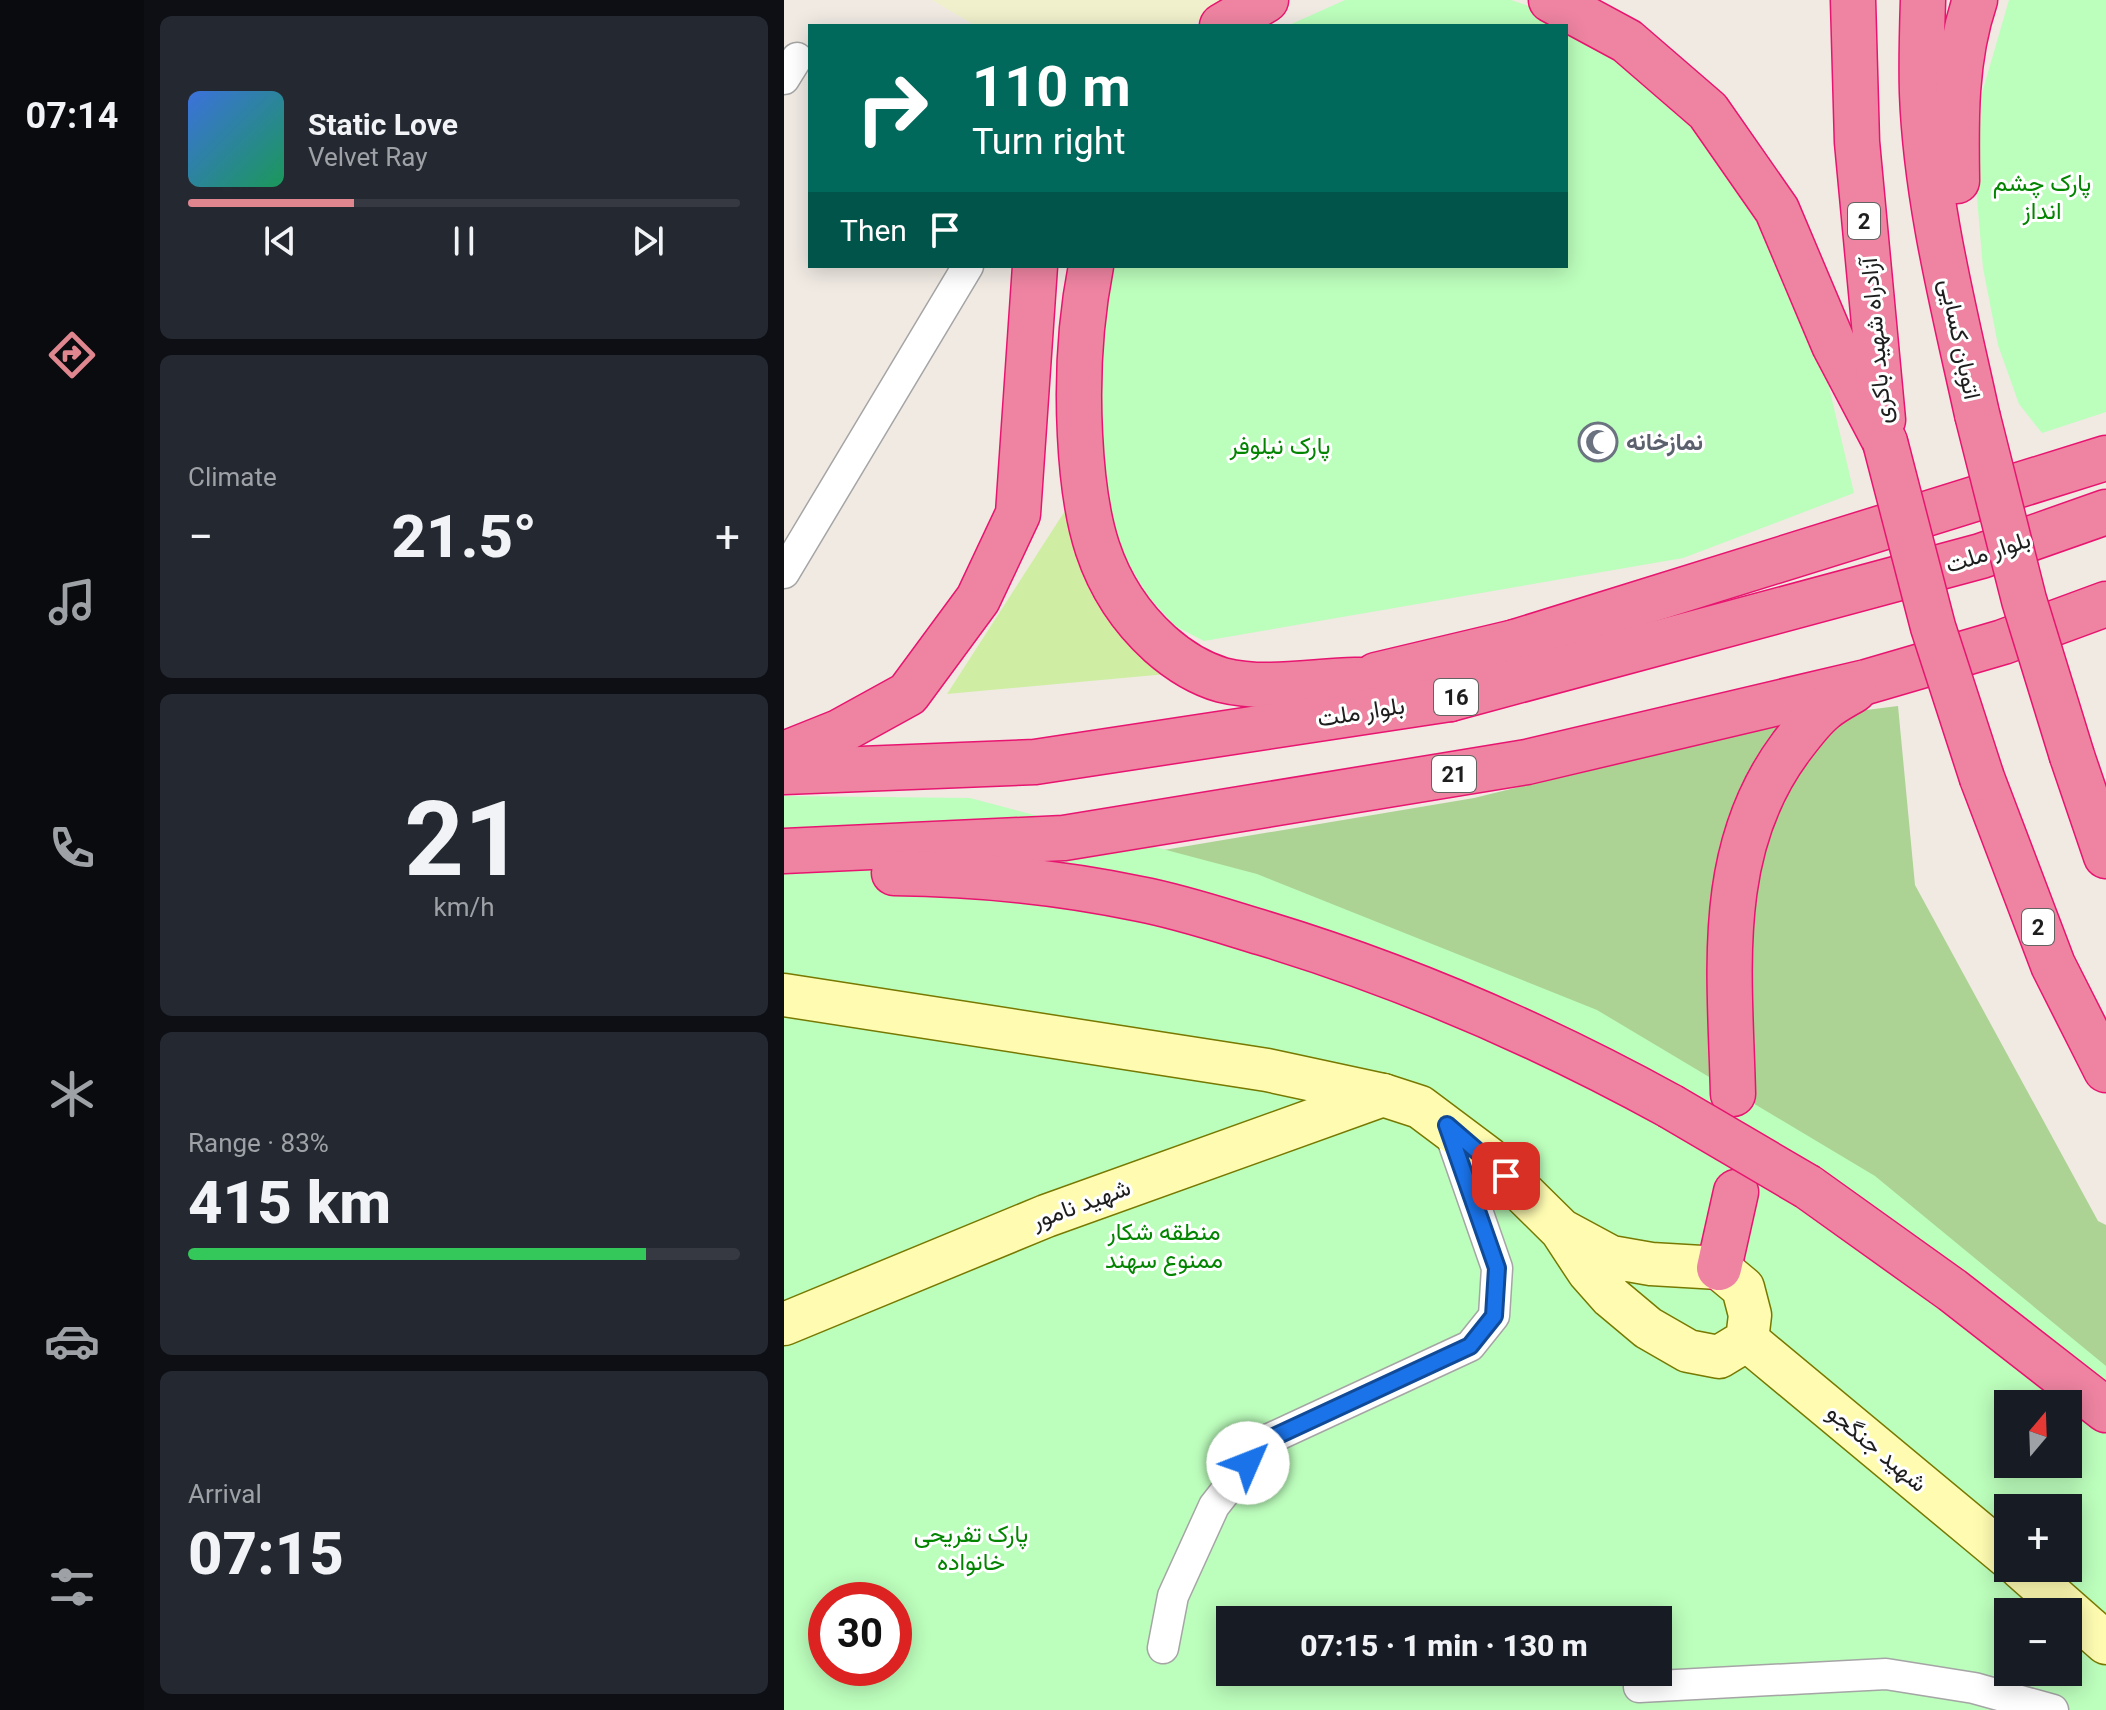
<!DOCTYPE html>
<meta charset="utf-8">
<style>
body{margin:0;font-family:Roboto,Vazirmatn,sans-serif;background:#242831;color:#f1f3f6;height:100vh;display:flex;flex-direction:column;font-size:30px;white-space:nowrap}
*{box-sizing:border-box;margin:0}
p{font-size:26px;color:#9ea1a6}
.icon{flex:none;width:44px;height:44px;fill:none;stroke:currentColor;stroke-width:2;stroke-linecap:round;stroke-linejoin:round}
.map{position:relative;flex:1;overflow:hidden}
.panel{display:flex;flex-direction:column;gap:16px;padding:16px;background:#0d0f14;width:640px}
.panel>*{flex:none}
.banner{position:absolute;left:24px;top:24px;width:760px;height:244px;border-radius:0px;box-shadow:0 4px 20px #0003;background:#00695c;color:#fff;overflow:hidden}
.needle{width:52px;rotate:19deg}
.fabs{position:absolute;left:1210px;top:1390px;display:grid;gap:16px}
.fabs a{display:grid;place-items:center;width:88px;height:88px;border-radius:0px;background:#171b24;box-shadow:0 4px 20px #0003;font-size:40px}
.speed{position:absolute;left:24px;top:1582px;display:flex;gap:16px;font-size:40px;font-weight:700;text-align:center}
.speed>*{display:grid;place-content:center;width:104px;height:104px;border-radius:50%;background:#171b24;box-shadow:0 4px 20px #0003;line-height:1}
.speed .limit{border:12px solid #d22;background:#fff;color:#111}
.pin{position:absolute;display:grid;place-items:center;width:68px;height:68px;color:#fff;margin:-34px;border-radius:16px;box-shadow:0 4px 12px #0006}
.me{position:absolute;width:88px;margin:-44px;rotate:46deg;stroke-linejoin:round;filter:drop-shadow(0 0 6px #0008)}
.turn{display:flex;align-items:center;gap:28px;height:168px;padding:0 32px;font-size:36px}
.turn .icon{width:104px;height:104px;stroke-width:2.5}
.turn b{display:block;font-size:56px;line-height:68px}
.then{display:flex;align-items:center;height:76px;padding:0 32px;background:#0003;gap:16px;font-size:30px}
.big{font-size:60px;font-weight:800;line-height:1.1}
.panel .widget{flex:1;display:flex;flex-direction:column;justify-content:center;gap:12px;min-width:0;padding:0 28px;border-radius:12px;background:#242831}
.panel .dial{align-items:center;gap:0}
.dial b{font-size:104px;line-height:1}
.song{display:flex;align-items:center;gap:24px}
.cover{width:96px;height:96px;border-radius:12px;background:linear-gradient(135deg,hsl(220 70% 55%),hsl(150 70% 35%))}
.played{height:8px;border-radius:4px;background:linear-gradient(90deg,#e0868f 30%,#363941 30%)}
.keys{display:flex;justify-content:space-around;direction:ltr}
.heat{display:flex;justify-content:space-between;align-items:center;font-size:44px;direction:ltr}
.charge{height:12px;border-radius:6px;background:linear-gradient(90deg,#34c759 83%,#363941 0)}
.trip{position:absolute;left:432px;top:1606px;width:456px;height:80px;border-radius:0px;background:#171b24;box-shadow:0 4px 20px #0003;font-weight:800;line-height:80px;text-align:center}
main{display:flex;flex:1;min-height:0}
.tab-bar{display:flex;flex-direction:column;width:144px;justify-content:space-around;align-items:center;background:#090b0e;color:#9ea1a6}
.tab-bar .icon{width:56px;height:56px}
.tab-bar .on{color:#e0868f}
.tab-bar b{font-size:36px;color:#f1f3f6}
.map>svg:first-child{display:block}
.farmland{fill:#f0f0cc}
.grass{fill:#cfeea4}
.forest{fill:#acd394}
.park{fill:#bcfebc;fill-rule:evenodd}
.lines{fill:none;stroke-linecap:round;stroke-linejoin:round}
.street-casing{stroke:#a5a5a5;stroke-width:33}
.secondary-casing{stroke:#777900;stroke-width:45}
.highway-casing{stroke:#e81570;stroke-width:47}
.street{stroke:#fff;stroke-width:30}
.secondary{stroke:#fffcb2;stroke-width:42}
.highway{stroke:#ee84a1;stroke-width:44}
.highway-bridge-casing{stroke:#e81570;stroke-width:47;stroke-linecap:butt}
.highway-bridge{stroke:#ee84a1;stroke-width:44}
.route-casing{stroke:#114b97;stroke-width:20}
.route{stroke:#1a73e8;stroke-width:14}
.labels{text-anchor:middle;stroke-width:6;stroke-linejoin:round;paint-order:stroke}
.shield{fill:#fff;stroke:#626262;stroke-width:2}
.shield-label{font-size:22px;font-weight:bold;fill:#1e1e1e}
.park-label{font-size:24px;fill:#038502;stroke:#fff}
.street-label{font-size:24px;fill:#1e1e1e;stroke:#fff}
.worship-label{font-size:24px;font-weight:bold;fill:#5b616d;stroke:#fff;text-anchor:start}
</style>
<main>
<nav class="tab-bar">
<b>07:14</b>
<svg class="icon on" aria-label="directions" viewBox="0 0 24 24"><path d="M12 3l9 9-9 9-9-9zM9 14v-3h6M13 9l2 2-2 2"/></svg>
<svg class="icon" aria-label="music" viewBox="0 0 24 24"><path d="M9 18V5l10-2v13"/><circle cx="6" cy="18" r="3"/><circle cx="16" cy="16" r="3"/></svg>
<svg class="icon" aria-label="phone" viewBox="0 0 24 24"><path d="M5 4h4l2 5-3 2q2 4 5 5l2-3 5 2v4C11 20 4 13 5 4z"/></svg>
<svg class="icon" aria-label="climate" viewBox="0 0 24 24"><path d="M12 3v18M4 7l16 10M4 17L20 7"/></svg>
<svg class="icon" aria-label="car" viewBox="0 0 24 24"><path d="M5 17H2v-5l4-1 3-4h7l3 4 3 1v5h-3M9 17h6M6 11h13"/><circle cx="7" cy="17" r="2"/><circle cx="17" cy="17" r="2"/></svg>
<svg class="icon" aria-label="filters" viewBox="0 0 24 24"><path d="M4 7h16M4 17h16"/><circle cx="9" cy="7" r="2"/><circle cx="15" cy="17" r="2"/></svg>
</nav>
<section class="panel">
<div class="widget">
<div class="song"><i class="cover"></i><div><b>Static Love</b><p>Velvet Ray</p></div></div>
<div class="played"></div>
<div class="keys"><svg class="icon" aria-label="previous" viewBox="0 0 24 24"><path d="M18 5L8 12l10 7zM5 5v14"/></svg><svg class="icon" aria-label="pause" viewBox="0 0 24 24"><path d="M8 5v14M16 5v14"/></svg><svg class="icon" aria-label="next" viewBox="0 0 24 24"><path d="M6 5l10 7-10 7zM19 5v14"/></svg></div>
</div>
<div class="widget"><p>Climate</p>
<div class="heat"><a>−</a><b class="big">21.5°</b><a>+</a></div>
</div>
<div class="widget dial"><b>21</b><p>km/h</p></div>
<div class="widget"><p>Range · 83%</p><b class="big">415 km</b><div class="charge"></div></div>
<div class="widget"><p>Arrival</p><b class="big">07:15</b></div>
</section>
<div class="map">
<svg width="1322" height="1710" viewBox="0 0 1322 1710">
<rect width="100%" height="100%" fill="#f0eae3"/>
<path class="farmland" d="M148,0H448L406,26H192Z"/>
<path class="grass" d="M286,503L383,674L163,694Z"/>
<g class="forest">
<path d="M1114,706L1131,885L1314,1221L1322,1225V1385L972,1115L962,1029L961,941L984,816L1042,730L1082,710Z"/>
<path d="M1007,720L965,780L936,844L928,898L931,1098L350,855L690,798Z"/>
</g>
<g class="park">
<path d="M561,0H727L770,14L898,107L985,231L1044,383L1070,493L899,558L420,641L391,626L364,596L337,551L319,496L314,326L328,266H782V26H503Z"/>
<path d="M1225,0H1322V412L1258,433L1235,404L1214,345L1199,268L1192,186L1198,93Z"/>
<path d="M0,796L186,798L473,874L813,1010L1091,1176L1322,1366V1710H0ZM1224,1404H1284V1464H1224ZM1224,1508H1284V1568H1224ZM42,1600H110V1668H42ZM1224,1612H1284V1672H1224ZM446,1620H874V1672H446Z"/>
</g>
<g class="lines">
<g class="street-casing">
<g id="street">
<path d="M0,79L13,58"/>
<path d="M0,573L184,266"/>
<path d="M379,1648L389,1596L430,1506L481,1441L686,1346L710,1316L713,1268L664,1127"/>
<path d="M855,1687L1102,1674L1190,1688L1269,1710"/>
</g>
</g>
<g class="secondary-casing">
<g id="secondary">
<path d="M0,995L483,1070L599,1095L636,1107L704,1158L777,1230L804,1271L827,1297L864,1328L904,1351L935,1357L963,1340L966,1315L959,1288L935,1268L867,1264L827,1257L777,1230"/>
<path d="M0,1324L262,1216L599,1095"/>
<path d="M963,1340L1224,1557"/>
<path d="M1237,1568L1322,1643"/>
</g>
</g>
<g class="highway-casing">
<g id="highway">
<path d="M767,0L843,41L924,111L993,210L1050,345L1101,442"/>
<path d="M1069,0L1073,142L1099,420"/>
<path d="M1139,0C1138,31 1137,62 1138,93C1142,201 1170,309 1193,414"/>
<path d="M438,26L482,0"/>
<path d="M1173,181C1172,120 1171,59 1191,0"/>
<path d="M307,266C296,322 293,377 296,435C300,516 312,586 376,644C394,660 414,673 438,680C482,691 527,681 571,680C604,679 635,689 666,699L703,663L731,642"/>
<path d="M592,675L731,642L1322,458"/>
<path d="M0,754L55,732L124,694L194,599L234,514L251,266"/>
<path d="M1288,756L1322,856"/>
<path d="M0,772L251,762L666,699L1197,556L1322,512"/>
<path d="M1198,778L1269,965L1322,1070"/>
<path d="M0,851L280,838L743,762L1082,682L1219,642L1322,604"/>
<path d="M110,873C193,874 275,882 356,899C398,907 439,921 479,933C621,976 755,1034 886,1106"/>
<path d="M949,1094C946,972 930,850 1007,747C1017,734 1027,720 1039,710C1048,702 1060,696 1070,690"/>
<path d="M1024,1187L1168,1290L1322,1410"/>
<path d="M935,1268L952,1192"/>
</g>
</g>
<use href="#street" class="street"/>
<use href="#secondary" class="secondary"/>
<use href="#highway" class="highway"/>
<g class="highway-bridge-casing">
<g id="highway-bridge">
<path d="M1193,414L1240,600L1288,756"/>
<path d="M1101,442L1149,627L1198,778"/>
<path d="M886,1106L1024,1187"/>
</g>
</g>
<use href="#highway-bridge" class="highway-bridge"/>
</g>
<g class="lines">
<g class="route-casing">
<path id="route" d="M464,1463L481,1441L686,1346L710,1316L713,1268L663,1125L722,1176"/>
</g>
<use href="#route" class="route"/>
</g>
<defs>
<g id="mosque-ring" transform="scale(2)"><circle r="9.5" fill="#fff" stroke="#6b7280" stroke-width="1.5"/><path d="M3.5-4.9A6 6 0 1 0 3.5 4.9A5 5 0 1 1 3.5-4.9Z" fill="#6b7280"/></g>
</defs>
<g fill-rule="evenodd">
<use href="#mosque-ring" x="814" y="442"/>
</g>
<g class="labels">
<g class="shield">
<rect x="1064" y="203" width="32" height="36" rx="6"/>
<rect x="650" y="679" width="44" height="36" rx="6"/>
<rect x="648" y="756" width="44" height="36" rx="6"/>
<rect x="1238" y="909" width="32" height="36" rx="6"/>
</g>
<g class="shield-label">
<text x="1080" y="229">2</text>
<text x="672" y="705">16</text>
<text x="670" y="782">21</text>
<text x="1254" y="935">2</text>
</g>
<g class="park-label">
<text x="1258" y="191">پارک چشم<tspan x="1258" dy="28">انداز</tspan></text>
<text x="496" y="454">پارک نیلوفر</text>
<text x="380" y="1240">منطقه شکار<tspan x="380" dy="28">ممنوع سهند</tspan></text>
<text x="187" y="1542">پارک تفریحی<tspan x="187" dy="28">خانواده</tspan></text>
</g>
<g class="street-label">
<text transform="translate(1176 339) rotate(78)" y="8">اتوبان کسایی</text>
<text transform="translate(1092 341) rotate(-95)" y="8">آزادراه شهید باکری</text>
<text transform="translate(1204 552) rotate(-18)" y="8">بلوار ملت</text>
<text transform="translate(577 712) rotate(-9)" y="8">بلوار ملت</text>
<text transform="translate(297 1204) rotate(-20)" y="8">شهید نامور</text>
<text transform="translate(1093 1448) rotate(40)" y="8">شهید جنگجو</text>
</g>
<g class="worship-label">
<text x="842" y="450">نمازخانه</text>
</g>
</g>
</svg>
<div class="fabs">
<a><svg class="needle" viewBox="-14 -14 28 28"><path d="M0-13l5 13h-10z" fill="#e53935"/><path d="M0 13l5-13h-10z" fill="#9ea1a6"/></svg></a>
<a>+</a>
<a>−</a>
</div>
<div class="speed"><div class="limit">30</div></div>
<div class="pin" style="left:722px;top:1176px;background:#d93025"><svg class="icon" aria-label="arrive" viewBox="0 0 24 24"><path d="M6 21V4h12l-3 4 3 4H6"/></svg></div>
<svg class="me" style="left:464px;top:1463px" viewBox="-20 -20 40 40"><circle r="19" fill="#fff"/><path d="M0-13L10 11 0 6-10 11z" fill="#1a73e8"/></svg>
<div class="trip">07:15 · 1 min · 130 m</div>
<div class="banner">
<div class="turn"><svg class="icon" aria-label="right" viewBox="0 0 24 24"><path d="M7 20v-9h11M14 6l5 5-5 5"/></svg><div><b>110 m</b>Turn right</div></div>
<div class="then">Then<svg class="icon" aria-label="arrive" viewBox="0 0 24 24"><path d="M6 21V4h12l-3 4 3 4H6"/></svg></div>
</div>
</div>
</main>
